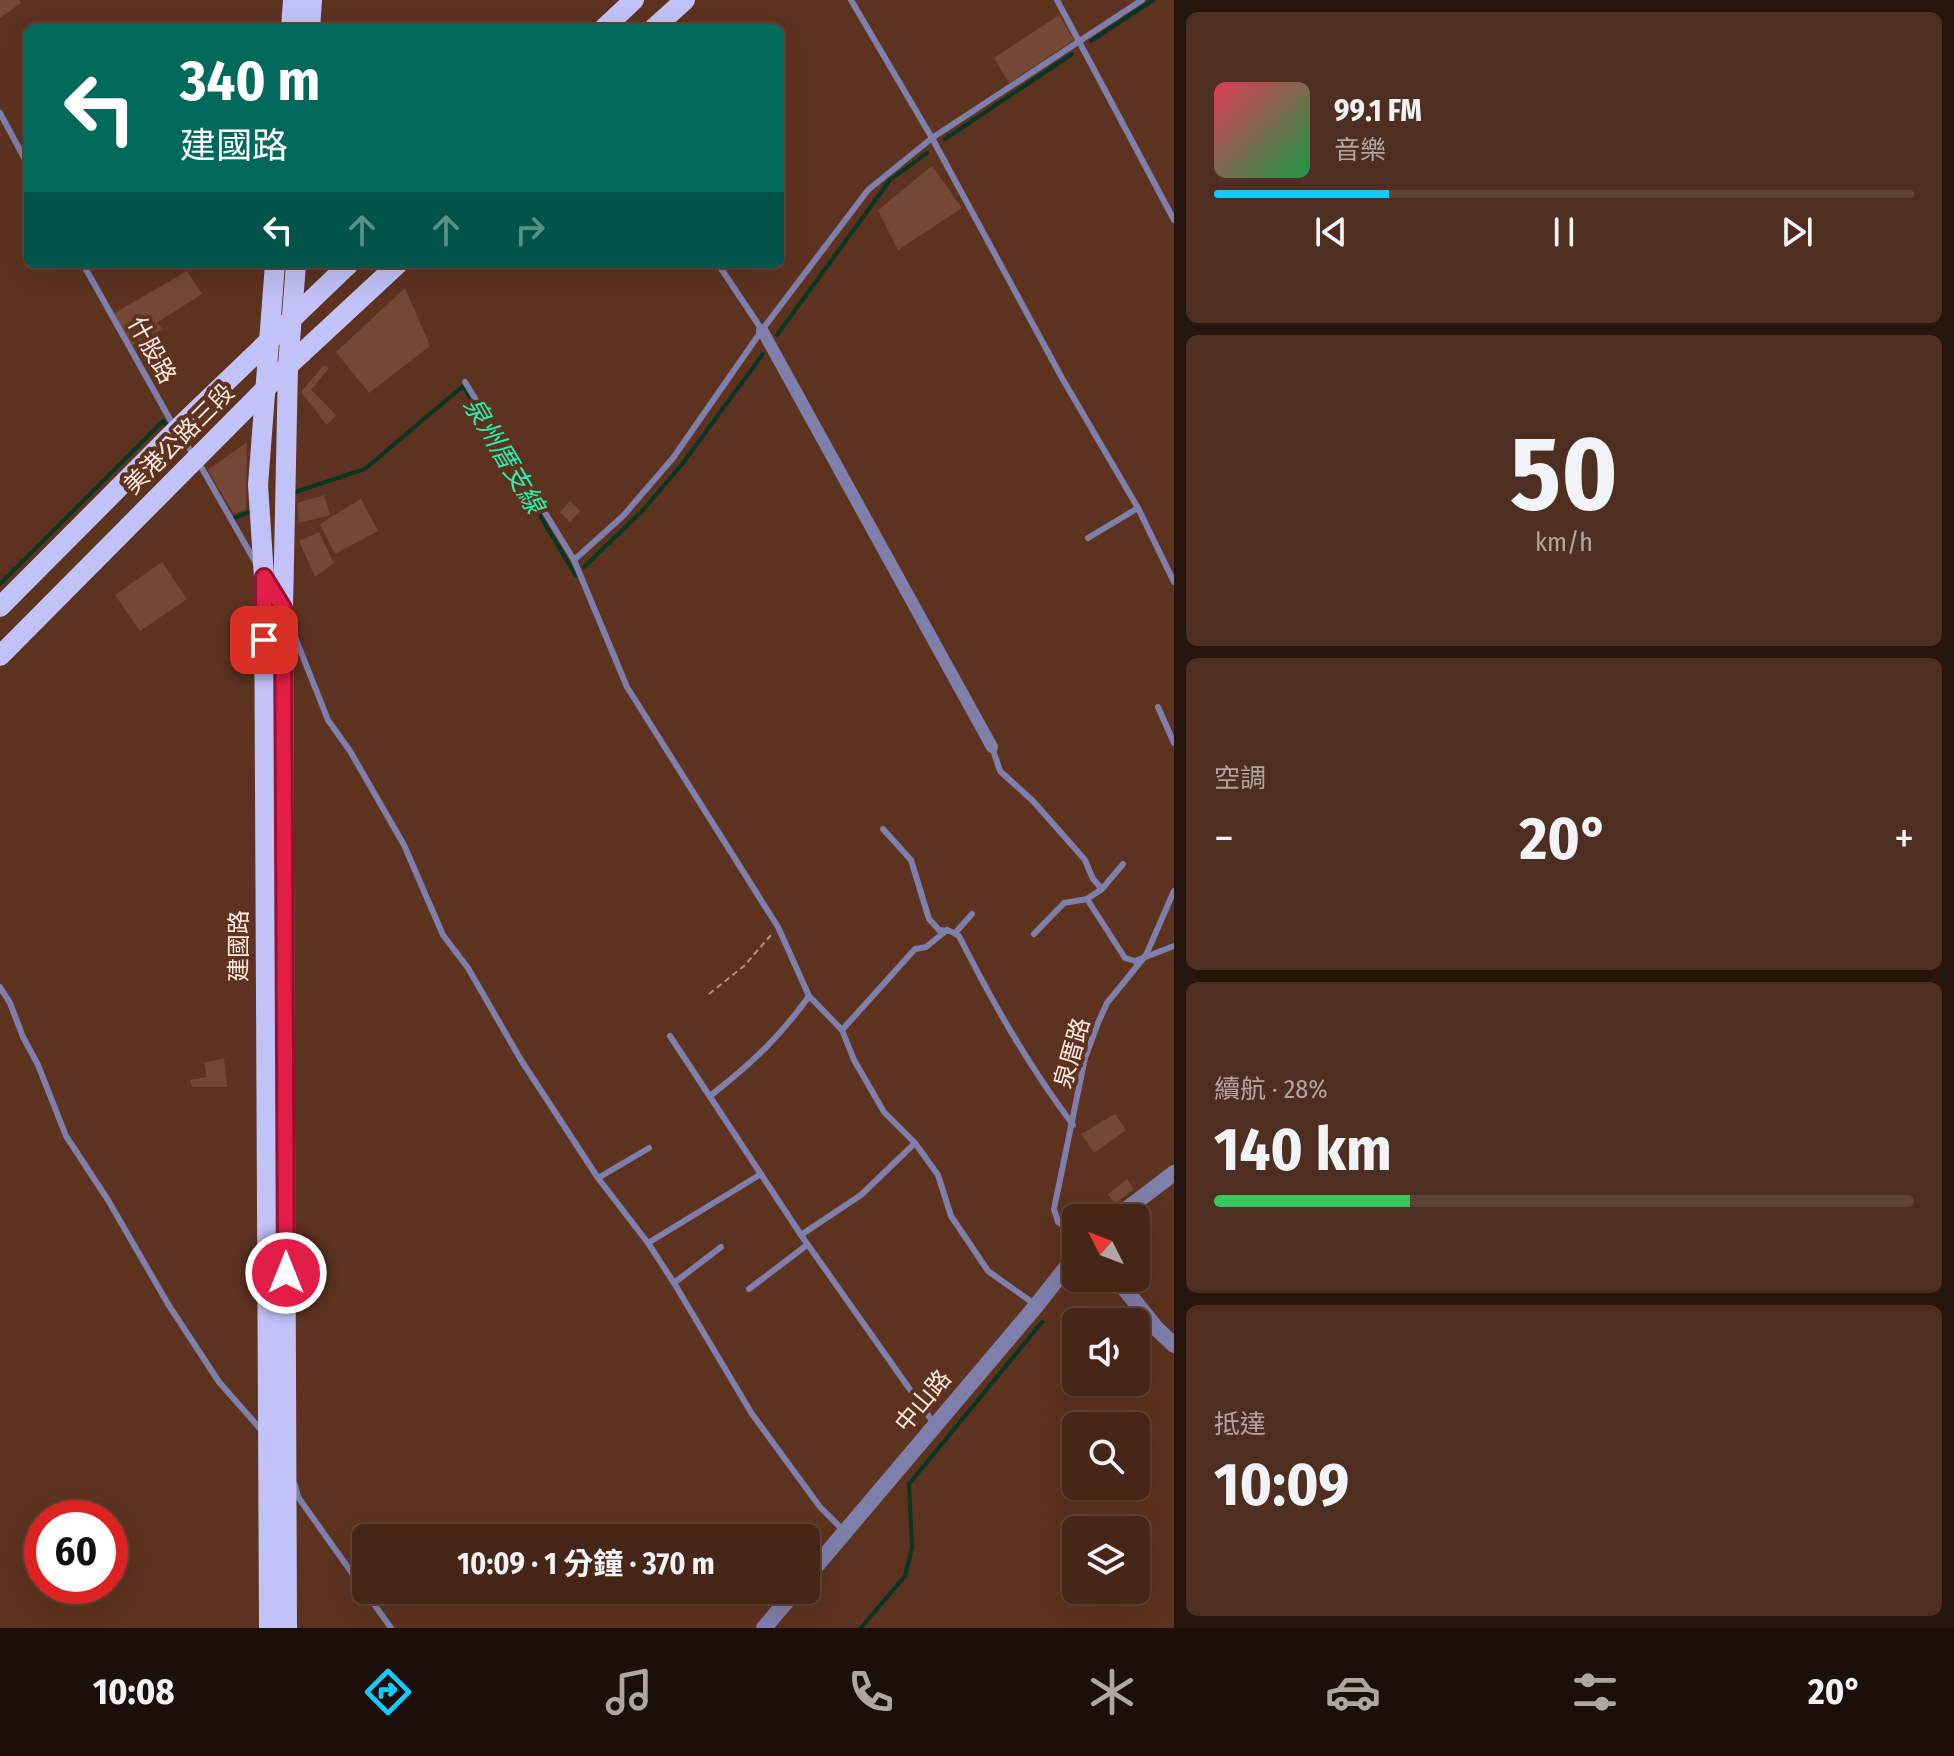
<!DOCTYPE html>
<html lang="zh-TW">
<meta charset="utf-8">
<style>
body{margin:0;font-family:"Fira Sans Condensed","Noto Sans TC",sans-serif;background:#4d2e20;color:#f1f3f6;height:100vh;display:flex;flex-direction:column;font-size:30px;white-space:nowrap}
*{box-sizing:border-box;margin:0}
p{font-size:26px;color:#b0a5a1}
.icon{flex:none;width:44px;height:44px;fill:none;stroke:currentColor;stroke-width:2;stroke-linecap:round;stroke-linejoin:round}
.map{position:relative;flex:1;overflow:hidden}
.details{display:flex;flex-direction:column;gap:12px;padding:12px;background:#26150d;width:780px}
.details>*{flex:none}
.top-card{position:absolute;left:24px;top:24px;width:760px;height:244px;border-radius:12px;box-shadow:0 8px 32px #0002,0 0 0 2px #5e4336;background:#00695c;color:#fff;overflow:hidden}
.needle{width:52px;rotate:312deg}
.buttons{position:absolute;left:1062px;top:1204px;display:grid;gap:16px}
.buttons a{display:grid;place-items:center;width:88px;height:88px;border-radius:12px;background:#462617;box-shadow:0 8px 32px #0002,0 0 0 2px #5e4336;font-size:40px}
.speed{position:absolute;left:24px;top:1500px;display:flex;gap:16px;font-size:40px;font-weight:700;text-align:center}
.speed>*{display:grid;place-content:center;width:104px;height:104px;border-radius:50%;background:#462617;box-shadow:0 8px 32px #0002,0 0 0 2px #5e4336;line-height:1}
.speed .limit{border:12px solid #d22;background:#fff;color:#111}
.pin{position:absolute;display:grid;place-items:center;width:68px;height:68px;color:#fff;margin:-34px;border-radius:16px;box-shadow:0 4px 12px #0006}
.me{position:absolute;width:88px;margin:-44px;rotate:0deg;stroke-linejoin:round;filter:drop-shadow(0 0 6px #0008)}
.turn{display:flex;align-items:center;gap:28px;height:168px;padding:0 24px;font-size:36px}
.turn .icon{width:104px;height:104px;stroke-width:2.5}
.turn b{display:block;font-size:56px;line-height:68px}
.lanes{display:flex;align-items:center;height:76px;padding:0 24px;background:#0003;justify-content:center;gap:40px;direction:ltr}
.lanes .off{opacity:.35}
.big{font-size:60px;font-weight:700;line-height:1.1}
.details .tile{flex:1;display:flex;flex-direction:column;justify-content:center;gap:12px;min-width:0;padding:0 28px;border-radius:12px;background:#4d2e20}
.details .dial{align-items:center;gap:0}
.dial b{font-size:104px;line-height:1}
.song{display:flex;align-items:center;gap:24px}
.cover{width:96px;height:96px;border-radius:12px;background:linear-gradient(135deg,hsl(350 70% 55%),hsl(140 70% 35%))}
.played{height:8px;border-radius:4px;background:linear-gradient(90deg,#12cafb 25%,#5e4336 25%)}
.keys{display:flex;justify-content:space-around;direction:ltr}
.heat{display:flex;justify-content:space-between;align-items:center;font-size:44px;direction:ltr}
.charge{height:12px;border-radius:6px;background:linear-gradient(90deg,#34c759 28%,#5e4336 0)}
.trip{position:absolute;left:352px;top:1524px;width:468px;height:80px;border-radius:12px;background:#462617;box-shadow:0 8px 32px #0002,0 0 0 2px #5e4336;font-weight:700;line-height:80px;text-align:center}
.dock{display:flex;height:128px;justify-content:space-around;align-items:center;background:#1c0f09;color:#b0a5a1}
.dock .icon{width:56px;height:56px}
.dock .selected{color:#12cafb}
.dock b{font-size:36px;color:#f1f3f6}
main{display:flex;flex:1;min-height:0}
.map>svg:first-child{display:block}
.lines{fill:none;stroke-linecap:round;stroke-linejoin:round}
.stream{stroke:#073625;stroke-width:4}
.building{fill:#754835}
.path{stroke:#b19183;stroke-width:2;stroke-dasharray:6 4;stroke-linecap:butt}
.service{stroke:#7f7fab;stroke-width:6}
.minor{stroke:#7f7fab;stroke-width:12}
.tertiary{stroke:#7f7fab;stroke-width:16}
.primary{stroke:#c1c3f8;stroke-width:20}
.route-casing{stroke:#92132f;stroke-width:20}
.route{stroke:#e11d48;stroke-width:14}
.labels{text-anchor:middle;stroke-width:8;stroke-linejoin:round;paint-order:stroke}
.street-label{font-size:24px;fill:#ffe9df;stroke:#5d321f}
.water-label{font-size:26px;font-style:italic;fill:#26f1ad;stroke:#5d321f}
</style>
<main>
<div class="map">
<svg width="1174" height="1628" viewBox="0 0 1174 1628">
<rect width="100%" height="100%" fill="#5d321f"/>
<g class="lines">
<g class="stream">
<path d="M1091,41L1153,0"/>
<path d="M945,139L1072,54"/>
<path d="M777,335L890,180L927,153"/>
<path d="M292,493L365,469L463,386L576,576"/>
<path d="M232,519L252,511"/>
<path d="M584,567L644,509L683,463L763,354"/>
<path d="M0,584L163,421L168,427"/>
<path d="M861,1628L905,1576L912,1548L909,1484L1042,1322"/>
</g>
</g>
<g class="building">
<path d="M0,0H19L21,3L0,18Z"/>
<path d="M1059,15L1074,40L1009,83L994,58Z"/>
<path d="M932,166L962,208L898,250L878,210Z"/>
<path d="M187,271L202,294L156,323L163,329L132,345L113,314Z"/>
<path d="M405,288L430,346L369,393L336,352Z"/>
<path d="M324,365L329,368L311,390L336,415L327,425L301,392Z"/>
<path d="M247,442L246,509L234,514L208,470Z"/>
<path d="M324,495L330,515L299,523L297,503Z"/>
<path d="M361,499L378,531L335,554L320,524Z"/>
<path d="M570,501L580,511L570,522L560,512Z"/>
<path d="M319,532L334,563L315,577L299,541Z"/>
<path d="M162,562L187,599L140,631L115,595Z"/>
<path d="M224,1058L227,1087H192L190,1080L207,1077L204,1063Z"/>
<path d="M1115,1114L1126,1130L1094,1153L1081,1134Z"/>
<path d="M1127,1179L1134,1189L1115,1204L1108,1194Z"/>
</g>
<g class="lines">
<path class="path" d="M709,994L744,966L771,935"/>
<g class="service">
<path d="M851,0L932,138L1062,378L1138,508L1174,582"/>
<path d="M1057,0L1174,220"/>
<path d="M0,113L28,165"/>
<path d="M83,264L176,430L193,454"/>
<path d="M718,264L762,330"/>
<path d="M465,382L574,560L627,687L778,927L809,996L842,1030L854,1060L884,1112L915,1143L938,1175L951,1216L988,1271L1033,1303"/>
<path d="M199,463L257,565"/>
<path d="M1088,538L1138,508"/>
<path d="M574,560L623,516L673,458L762,330L868,190L932,138L1142,0"/>
<path d="M291,627L328,720L350,751L404,845L443,935L468,968L521,1060L598,1178L648,1243L674,1283L752,1414L820,1507L844,1531"/>
<path d="M1158,707L1174,743"/>
<path d="M992,747L1000,771L1033,801L1085,860L1093,879L1102,889L1087,899L1125,958L1135,961L1174,946"/>
<path d="M883,829L911,860L929,919L939,930L950,931L959,936C994,1005 1027,1063 1073,1125"/>
<path d="M1102,889L1123,864"/>
<path d="M955,933L972,914"/>
<path d="M1034,934L1064,903L1087,899"/>
<path d="M0,987L10,1003L23,1037L38,1065L66,1136L108,1200L168,1304L219,1382L263,1432"/>
<path d="M842,1030L915,949L926,947L947,930"/>
<path d="M670,1036L801,1235L935,1425"/>
<path d="M710,1096C749,1066 781,1036 809,996"/>
<path d="M598,1178L649,1148"/>
<path d="M1076,1234L1058,1222L1054,1209L1085,1058L1098,1023L1107,1003L1146,955L1174,891"/>
<path d="M801,1235L861,1195L915,1143"/>
<path d="M648,1243L761,1174"/>
<path d="M674,1283L721,1247"/>
<path d="M749,1289L807,1245"/>
<path d="M295,1485L298,1497L391,1628"/>
</g>
<path class="minor" d="M762,330L992,747"/>
<g class="tertiary">
<path d="M1115,1218L1174,1173"/>
<path d="M1116,1278L1156,1328L1174,1345"/>
<path d="M806,1578L1036,1306L1076,1255"/>
<path d="M764,1628L796,1590"/>
</g>
<g class="primary">
<path d="M291,28L293,0"/>
<path d="M310,28L312,0"/>
<path d="M604,28L634,0"/>
<path d="M654,28L685,0"/>
<path d="M0,607L176,430L349,264"/>
<path d="M0,656L288,366L398,264"/>
<path d="M269,1628L264,577L258,485L275,264"/>
<path d="M287,1628L283,608L288,366L296,264"/>
</g>
</g>
<g class="lines">
<g class="route-casing">
<path id="route" d="M264,640V577L283,608L286,1273"/>
</g>
<use href="#route" class="route"/>
</g>
<g class="labels">
<g class="street-label">
<text transform="translate(152 350) rotate(61)" y="8">什股路</text>
<text transform="translate(179 439) rotate(-45)" y="8">美港公路三段</text>
<text transform="translate(239 946) rotate(-90)" y="8">建國路</text>
<text transform="translate(1072 1053) rotate(-74)" y="8">泉厝路</text>
<text transform="translate(923 1401) rotate(-50)" y="8">中山路</text>
</g>
<g class="water-label">
<text transform="translate(504 455) rotate(59)" y="9">泉州厝支線</text>
</g>
</g>
</svg>
<div class="buttons">
<a><svg class="needle" viewBox="-14 -14 28 28"><path d="M0-13l5 13h-10z" fill="#e53935"/><path d="M0 13l5-13h-10z" fill="#b0a5a1"/></svg></a>
<a><svg class="icon" aria-label="sound" viewBox="0 0 24 24"><path d="M4 9h4l5-4v14l-5-4H4zM17 9q2 3 0 6"/></svg></a>
<a><svg class="icon" aria-label="search" viewBox="0 0 24 24"><circle cx="10" cy="10" r="6"/><path d="M15 15l6 6"/></svg></a>
<a><svg class="icon" aria-label="layers" viewBox="0 0 24 24"><path d="M12 4l9 5-9 5-9-5zM3 14l9 5 9-5"/></svg></a>
</div>
<div class="speed"><div class="limit">60</div></div>
<div class="pin" style="left:264px;top:640px;background:#d93025"><svg class="icon" aria-label="arrive" viewBox="0 0 24 24"><path d="M6 21V4h12l-3 4 3 4H6"/></svg></div>
<svg class="me" style="left:286px;top:1273px" viewBox="-20 -20 40 40"><circle r="17" fill="#e11d48" stroke="#fff" stroke-width="3"/><path d="M0-11L8 9 0 5-8 9z" fill="#fff"/></svg>
<div class="trip">10:09 · 1 分鐘 · 370 m</div>
<div class="top-card">
<div class="turn"><svg class="icon" aria-label="left" viewBox="0 0 24 24"><path d="M17 20v-9H6M10 6l-5 5 5 5"/></svg><div><b>340 m</b>建國路</div></div>
<div class="lanes"><svg class="icon" aria-label="left" viewBox="0 0 24 24"><path d="M17 20v-9H6M10 6l-5 5 5 5"/></svg><svg class="icon off" aria-label="ahead" viewBox="0 0 24 24"><path d="M12 20V5M6 11l6-6 6 6"/></svg><svg class="icon off" aria-label="ahead" viewBox="0 0 24 24"><path d="M12 20V5M6 11l6-6 6 6"/></svg><svg class="icon off" aria-label="right" viewBox="0 0 24 24"><path d="M7 20v-9h11M14 6l5 5-5 5"/></svg></div>
</div>
</div>
<section class="details">
<div class="tile">
<div class="song"><i class="cover"></i><div><b>99.1 FM</b><p>音樂</p></div></div>
<div class="played"></div>
<div class="keys"><svg class="icon" aria-label="previous" viewBox="0 0 24 24"><path d="M18 5L8 12l10 7zM5 5v14"/></svg><svg class="icon" aria-label="pause" viewBox="0 0 24 24"><path d="M8 5v14M16 5v14"/></svg><svg class="icon" aria-label="next" viewBox="0 0 24 24"><path d="M6 5l10 7-10 7zM19 5v14"/></svg></div>
</div>
<div class="tile dial"><b>50</b><p>km/h</p></div>
<div class="tile"><p>空調</p>
<div class="heat"><a>−</a><b class="big">20°</b><a>+</a></div>
</div>
<div class="tile"><p>續航 · 28%</p><b class="big">140 km</b><div class="charge"></div></div>
<div class="tile"><p>抵達</p><b class="big">10:09</b></div>
</section>
</main>
<nav class="dock">
<b>10:08</b>
<svg class="icon selected" aria-label="directions" viewBox="0 0 24 24"><path d="M12 3l9 9-9 9-9-9zM9 14v-3h6M13 9l2 2-2 2"/></svg>
<svg class="icon" aria-label="music" viewBox="0 0 24 24"><path d="M9 18V5l10-2v13"/><circle cx="6" cy="18" r="3"/><circle cx="16" cy="16" r="3"/></svg>
<svg class="icon" aria-label="phone" viewBox="0 0 24 24"><path d="M5 4h4l2 5-3 2q2 4 5 5l2-3 5 2v4C11 20 4 13 5 4z"/></svg>
<svg class="icon" aria-label="climate" viewBox="0 0 24 24"><path d="M12 3v18M4 7l16 10M4 17L20 7"/></svg>
<svg class="icon" aria-label="car" viewBox="0 0 24 24"><path d="M5 17H2v-5l4-1 3-4h7l3 4 3 1v5h-3M9 17h6M6 11h13"/><circle cx="7" cy="17" r="2"/><circle cx="17" cy="17" r="2"/></svg>
<svg class="icon" aria-label="filters" viewBox="0 0 24 24"><path d="M4 7h16M4 17h16"/><circle cx="9" cy="7" r="2"/><circle cx="15" cy="17" r="2"/></svg>
<b>20°</b>
</nav>
